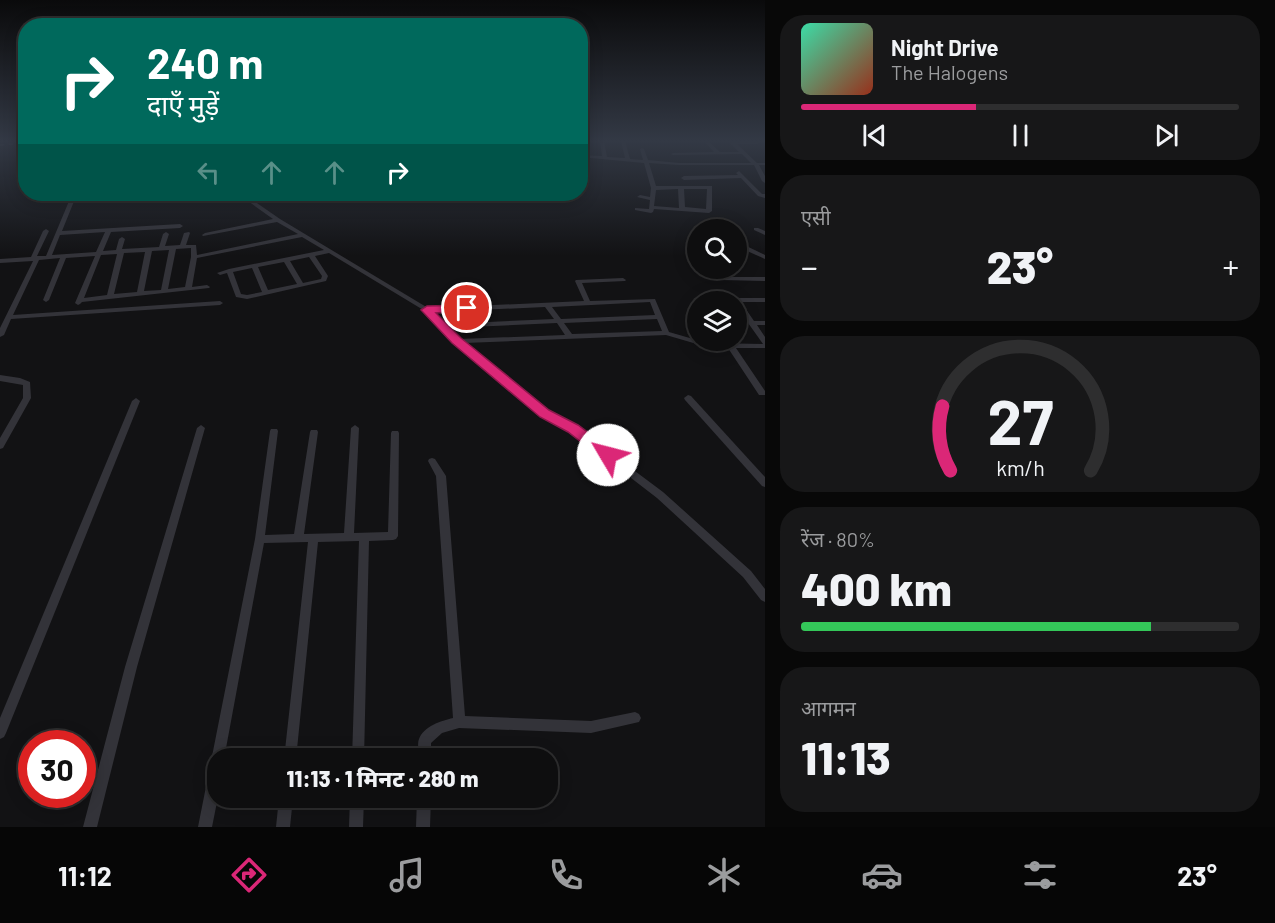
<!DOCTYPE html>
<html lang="hi">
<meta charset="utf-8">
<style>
body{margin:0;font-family:Barlow,"Noto Sans Devanagari",sans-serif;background:#171718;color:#f1f3f6;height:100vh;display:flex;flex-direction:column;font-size:22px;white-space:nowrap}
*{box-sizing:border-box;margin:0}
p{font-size:20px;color:#9b9c9e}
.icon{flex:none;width:33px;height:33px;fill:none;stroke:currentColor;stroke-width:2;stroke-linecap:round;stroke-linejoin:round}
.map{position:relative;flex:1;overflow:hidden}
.side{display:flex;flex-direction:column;gap:15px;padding:15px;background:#080808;width:510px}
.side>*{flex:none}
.guide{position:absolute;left:18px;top:18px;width:570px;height:183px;border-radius:24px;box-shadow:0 3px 15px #0003,0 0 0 2px #2e2e2f;background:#00695c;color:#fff;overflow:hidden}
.controls{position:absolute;left:687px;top:219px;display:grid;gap:12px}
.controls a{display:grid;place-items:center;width:60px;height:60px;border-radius:50%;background:#0e0e0f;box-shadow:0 3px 15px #0003,0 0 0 2px #2e2e2f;font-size:30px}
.speed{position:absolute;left:18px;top:730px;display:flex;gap:12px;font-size:30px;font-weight:700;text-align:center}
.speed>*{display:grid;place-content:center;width:78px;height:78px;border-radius:50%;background:#0e0e0f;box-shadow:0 3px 15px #0003,0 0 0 2px #2e2e2f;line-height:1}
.speed .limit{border:9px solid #d22;background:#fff;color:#111}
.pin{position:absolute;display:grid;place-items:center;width:51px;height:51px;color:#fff;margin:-26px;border:3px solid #fff;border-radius:50%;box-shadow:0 2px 6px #0007}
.me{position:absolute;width:66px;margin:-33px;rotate:307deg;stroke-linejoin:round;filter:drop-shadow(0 0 4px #0008)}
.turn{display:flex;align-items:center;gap:21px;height:126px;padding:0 30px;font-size:27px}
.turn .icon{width:78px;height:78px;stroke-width:2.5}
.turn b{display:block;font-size:42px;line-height:51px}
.lanes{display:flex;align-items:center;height:57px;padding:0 30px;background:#0003;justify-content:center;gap:30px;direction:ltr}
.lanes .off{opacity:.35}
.big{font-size:45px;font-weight:800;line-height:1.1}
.side .widget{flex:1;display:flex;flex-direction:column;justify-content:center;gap:9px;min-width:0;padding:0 21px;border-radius:24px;background:#171718}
.side .dial{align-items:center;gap:0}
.dial svg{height:156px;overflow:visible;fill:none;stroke:#2e2e2f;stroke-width:7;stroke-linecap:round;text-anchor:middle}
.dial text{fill:#f1f3f6;stroke:none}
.song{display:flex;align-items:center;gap:18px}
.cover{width:72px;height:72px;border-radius:9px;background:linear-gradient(135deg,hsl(160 70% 55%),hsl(10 70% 35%))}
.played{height:6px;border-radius:3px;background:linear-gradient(90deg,#db2777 40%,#2e2e2f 40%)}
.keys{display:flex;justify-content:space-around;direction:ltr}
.heat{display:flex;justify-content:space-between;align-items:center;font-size:33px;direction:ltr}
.charge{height:9px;border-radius:4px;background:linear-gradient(90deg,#34c759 80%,#2e2e2f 0)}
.trip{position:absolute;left:207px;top:748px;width:351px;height:60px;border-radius:24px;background:#0e0e0f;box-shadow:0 3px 15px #0003,0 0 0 2px #2e2e2f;font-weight:800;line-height:60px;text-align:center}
.menu{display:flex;height:96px;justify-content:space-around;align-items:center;background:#060606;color:#9b9c9e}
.menu .icon{width:42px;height:42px}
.menu .active{color:#db2777}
.menu b{font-size:27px;color:#f1f3f6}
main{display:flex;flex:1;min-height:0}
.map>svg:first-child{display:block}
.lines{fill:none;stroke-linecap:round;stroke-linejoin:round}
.minor{fill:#333339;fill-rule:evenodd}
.rail{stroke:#45474e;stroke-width:1.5;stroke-dasharray:4.5 4;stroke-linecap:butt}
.route{fill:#db2777;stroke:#8e194d;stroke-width:1.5}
</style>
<main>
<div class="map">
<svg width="765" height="827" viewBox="0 0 765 827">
<rect width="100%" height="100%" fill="#121214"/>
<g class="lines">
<g class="minor">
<path d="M600,141H604L607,157L625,158L621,141H625L630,159L643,160L640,149L642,148L644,149L648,160L679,163H751L742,154L673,155L671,154L673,153L714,152L704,141H708L720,152H739L728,141L759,142V143L757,144H737L757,163H765V165H759L765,176V183L762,181L754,165H679L649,163L656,186H712V211L709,213L654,209L653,212L651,213L635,210V208L649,209L650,200L637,197L640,195L650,197L651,188L644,163L580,157V155L602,156ZM678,189L679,208L654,206L656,190ZM684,189H707L706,209L685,207Z"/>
<path d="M580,145L582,146L584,153L582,154H580Z"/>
<path d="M739,171L762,194H765V198L758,196L741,178L684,180L681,178L684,176L738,175L736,173Z"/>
<path d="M72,194H77L62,231L180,224L183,226L180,228L111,232L103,251L116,250L119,239L122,237L125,239L122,249L159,247L163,234L166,232L169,234L165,246L180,245L184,233L189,232L190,233L186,245H196L197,255L298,234L277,222L203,236L202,235L205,233L273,219L238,194H244L280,219L428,308L584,301L575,281L576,280L623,278L626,280L625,281L582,283L590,301L655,299L669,332L707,343L763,344L736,306V302L733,300L736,298H765V302H741L754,321H765V325H757L765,337V348H736L765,391V395H759L728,348L707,347L666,335L464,343L547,411L576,427L663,492L751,571L765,589V602L761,600L743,577L657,498L570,431L541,415L454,343L441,328H437V325L425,311L329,253L315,256L328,276L326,281L247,299L236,297L227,273L220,275L217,273L229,269L324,250L302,237L197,258L192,287L207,285L210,287L209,288L82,302L80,304L78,305L75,303L95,256L66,258L49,300L46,302L43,300L60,258L39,260L13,315L220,301L223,303L220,305L11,319L4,335L0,337V328L33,261L0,263V259L31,257L43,231L46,229L49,231L37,256H46ZM105,232L96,252L52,255L60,235ZM191,248V257L185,287L168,289L176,249ZM169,250L161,290L144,291L152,251ZM145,252L137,292L114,294L124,253ZM117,254L107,295L84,298L101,255ZM309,257L322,276L321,279L303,283L290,261ZM284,262L297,284L268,290L258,267ZM252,268L262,292L247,295L241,294L233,272ZM650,302L655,315L561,319L552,307ZM545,307L554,319L444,324L433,312ZM657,319L662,331L572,334L564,323ZM557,323L565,335L459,339L448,328Z"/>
<path d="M754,228H758L765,231V235L754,230Z"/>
<path d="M736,241L765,255V259L736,246Z"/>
<path d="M724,277H765V281L722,280V278Z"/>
<path d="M0,375L20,378L30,382L31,398L3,448L0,449V438L23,398V385L0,381Z"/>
<path d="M688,395L691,396L765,477V487L762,486L685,400L684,398Z"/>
<path d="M136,398L140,401L6,733L4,737L0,739V718L132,401Z"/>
<path d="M201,425L205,428L137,667L97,827H83L125,667L197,428Z"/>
<path d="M355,425L359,428L354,533L388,532L391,433L392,431H398L399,433L398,536L396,539L393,540L369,541L364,759H352L359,541L318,542L296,759H284L308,542L264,543L224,759H218V797L212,827H198L255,539L270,431L271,429H277L278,431L265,535L294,534L310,432L311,430H317L318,432L304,534L344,533L351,428Z"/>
<path d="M432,458L435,459L446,476L465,716L591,721L635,712L639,714L641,718L639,722L591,733L459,728L442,733L431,743V759H419C419,753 417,744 419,739C424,726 441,721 453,718L436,476L428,461L429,459Z"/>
<path d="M279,798H293L290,827H276Z"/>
<path d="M350,798H364L363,827H349Z"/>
<path d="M417,798H431L430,827H416Z"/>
</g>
<path class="rail" d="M0,145L26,143"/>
</g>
<linearGradient id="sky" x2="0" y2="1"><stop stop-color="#0a0a0b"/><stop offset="0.55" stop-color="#333945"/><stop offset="1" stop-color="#333945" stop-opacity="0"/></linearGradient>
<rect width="765" height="256" fill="url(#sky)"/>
<path class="route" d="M467,305L471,306V311L436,313L461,338L549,410L578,425L613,451L615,455L613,459H603L568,432L540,417L452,343L421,310L427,306Z"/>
</svg>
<div class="controls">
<a><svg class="icon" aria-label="search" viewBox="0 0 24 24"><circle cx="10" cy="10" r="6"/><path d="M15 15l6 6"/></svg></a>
<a><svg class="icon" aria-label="layers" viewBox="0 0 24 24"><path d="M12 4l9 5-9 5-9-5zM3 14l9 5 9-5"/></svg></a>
</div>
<div class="speed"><div class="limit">30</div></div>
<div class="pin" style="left:467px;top:308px;background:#d93025"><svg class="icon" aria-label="arrive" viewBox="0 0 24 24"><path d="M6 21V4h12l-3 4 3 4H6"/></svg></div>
<svg class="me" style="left:608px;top:455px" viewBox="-20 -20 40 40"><circle r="19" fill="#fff"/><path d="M0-13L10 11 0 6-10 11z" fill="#db2777"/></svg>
<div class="trip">11:13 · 1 मिनट · 280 m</div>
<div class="guide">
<div class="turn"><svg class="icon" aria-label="right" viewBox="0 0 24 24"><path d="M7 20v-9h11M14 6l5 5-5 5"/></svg><div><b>240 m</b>दाएँ मुड़ें</div></div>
<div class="lanes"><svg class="icon off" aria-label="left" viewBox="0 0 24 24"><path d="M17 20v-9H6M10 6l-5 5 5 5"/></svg><svg class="icon off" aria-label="ahead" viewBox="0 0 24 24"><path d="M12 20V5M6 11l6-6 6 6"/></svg><svg class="icon off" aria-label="ahead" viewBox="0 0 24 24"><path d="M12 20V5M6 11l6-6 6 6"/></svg><svg class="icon" aria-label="right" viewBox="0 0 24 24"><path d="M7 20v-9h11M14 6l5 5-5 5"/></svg></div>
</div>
</div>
<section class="side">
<div class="widget">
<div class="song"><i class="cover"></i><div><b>Night Drive</b><p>The Halogens</p></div></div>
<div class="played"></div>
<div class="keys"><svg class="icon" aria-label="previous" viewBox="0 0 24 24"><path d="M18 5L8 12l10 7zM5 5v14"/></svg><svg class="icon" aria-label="pause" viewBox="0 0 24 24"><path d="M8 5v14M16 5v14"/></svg><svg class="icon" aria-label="next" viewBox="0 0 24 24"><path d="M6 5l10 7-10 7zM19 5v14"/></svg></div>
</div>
<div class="widget"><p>एसी</p>
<div class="heat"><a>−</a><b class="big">23°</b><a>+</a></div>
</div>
<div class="widget dial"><svg viewBox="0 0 100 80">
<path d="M14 69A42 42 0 1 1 86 69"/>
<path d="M14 69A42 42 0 0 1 10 36" stroke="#db2777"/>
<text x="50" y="56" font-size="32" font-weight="700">27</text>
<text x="50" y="72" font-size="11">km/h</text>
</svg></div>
<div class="widget"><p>रेंज · 80%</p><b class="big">400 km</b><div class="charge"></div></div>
<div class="widget"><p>आगमन</p><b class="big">11:13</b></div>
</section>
</main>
<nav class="menu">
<b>11:12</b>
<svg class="icon active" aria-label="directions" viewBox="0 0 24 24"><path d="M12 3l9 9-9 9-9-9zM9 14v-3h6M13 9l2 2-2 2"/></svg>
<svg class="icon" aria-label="music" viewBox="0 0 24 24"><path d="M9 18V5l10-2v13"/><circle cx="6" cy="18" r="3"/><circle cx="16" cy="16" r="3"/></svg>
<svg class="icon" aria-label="phone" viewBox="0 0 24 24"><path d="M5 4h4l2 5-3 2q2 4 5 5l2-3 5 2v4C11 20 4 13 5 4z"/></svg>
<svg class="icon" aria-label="climate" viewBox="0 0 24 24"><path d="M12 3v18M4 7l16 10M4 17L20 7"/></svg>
<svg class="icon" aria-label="car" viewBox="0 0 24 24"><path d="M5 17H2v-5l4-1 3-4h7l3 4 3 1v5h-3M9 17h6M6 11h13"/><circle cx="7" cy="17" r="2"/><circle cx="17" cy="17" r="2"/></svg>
<svg class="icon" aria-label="filters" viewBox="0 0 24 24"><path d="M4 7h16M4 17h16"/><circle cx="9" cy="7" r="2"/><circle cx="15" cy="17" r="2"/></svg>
<b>23°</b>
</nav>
